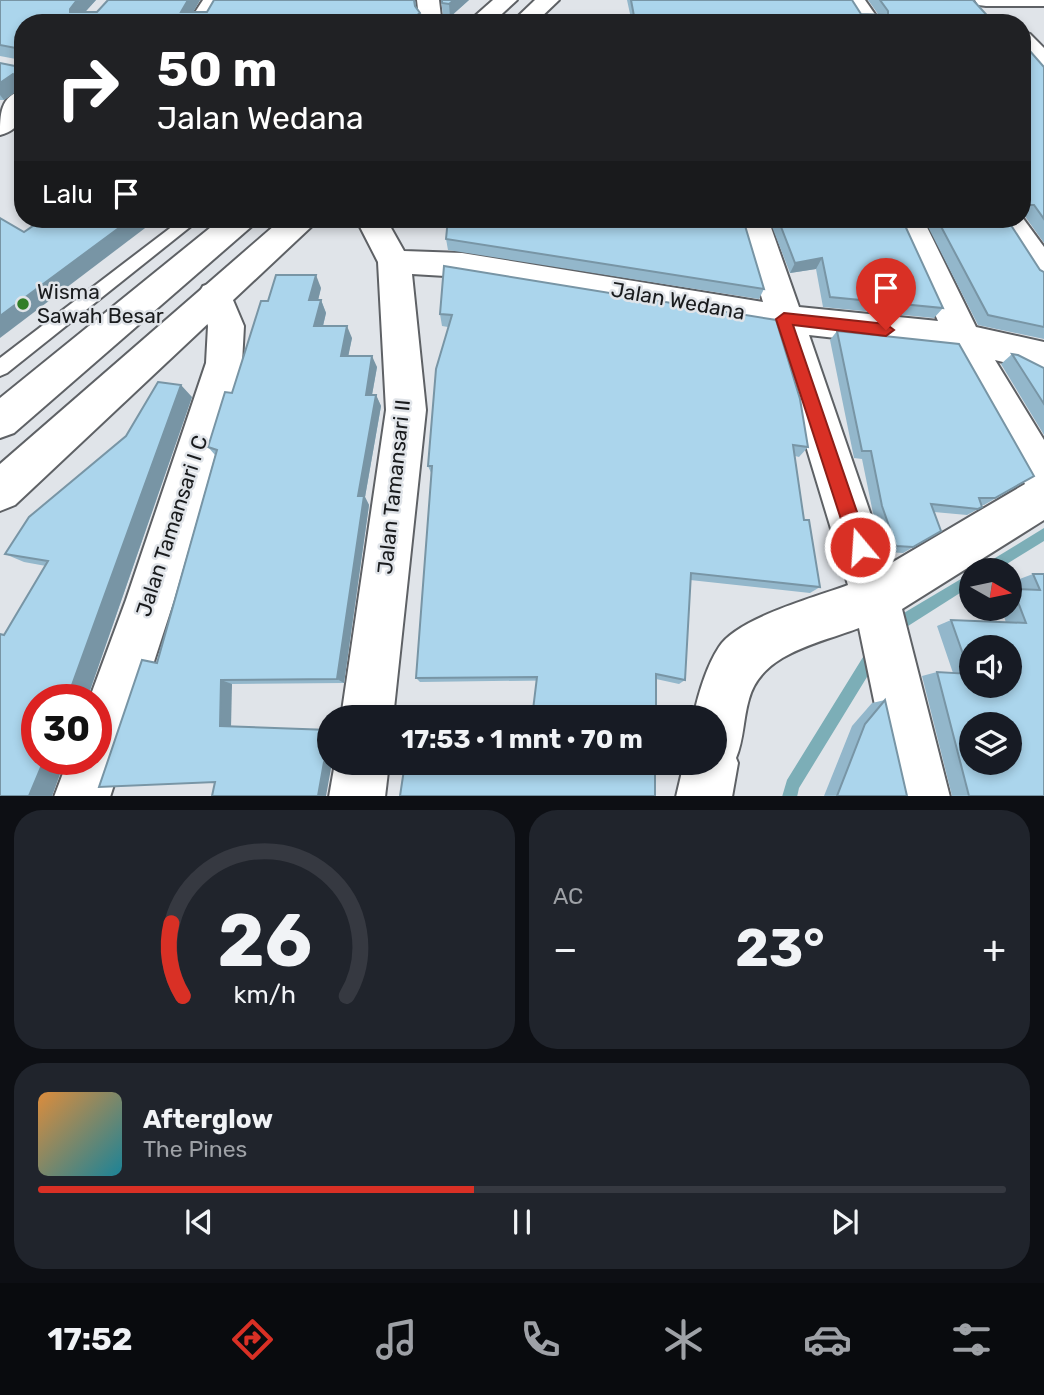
<!DOCTYPE html>
<html lang="id">
<meta charset="utf-8">
<style>
body{margin:0;font-family:Rubik,sans-serif;background:#20242c;color:#f1f3f6;height:100vh;display:flex;flex-direction:column;font-size:26px;white-space:nowrap}
*{box-sizing:border-box;margin:0}
p{font-size:23px;color:#9ea1a6}
.icon{flex:none;width:38px;height:38px;fill:none;stroke:currentColor;stroke-width:2;stroke-linecap:round;stroke-linejoin:round}
.map{position:relative;height:796px;overflow:hidden}
.panel{display:flex;flex-direction:column;gap:14px;padding:14px;background:#0d0f14;flex:1}
.panel>*{flex:none}
.banner{position:absolute;left:14px;top:14px;width:1017px;height:214px;border-radius:28px;box-shadow:0 4px 10px #0003;background:#202124;color:#fff;overflow:hidden}
.needle{width:46px;rotate:99deg}
.buttons{position:absolute;left:959px;top:558px;display:grid;gap:14px}
.buttons a{display:grid;place-items:center;width:63px;height:63px;border-radius:50%;background:#171b24;box-shadow:0 4px 10px #0003;font-size:35px}
.speed{position:absolute;left:21px;top:684px;display:flex;gap:14px;font-size:35px;font-weight:700;text-align:center}
.speed>*{display:grid;place-content:center;width:91px;height:91px;border-radius:50%;background:#171b24;box-shadow:0 4px 10px #0003;line-height:1}
.speed .limit{border:10px solid #d22;background:#fff;color:#111}
.pin{position:absolute;display:grid;place-items:center;width:60px;height:60px;color:#fff;margin:-72px -30px;border-radius:50% 50% 50% 0;rotate:-45deg;box-shadow:0 0 7px #0007}
.pin .icon{rotate:45deg}
.me{position:absolute;width:77px;margin:-38px;rotate:342deg;stroke-linejoin:round;filter:drop-shadow(0 0 5px #0008)}
.turn{display:flex;align-items:center;gap:24px;height:147px;padding:0 28px;font-size:32px}
.turn .icon{width:91px;height:91px;stroke-width:2.5}
.turn b{display:block;font-size:49px;line-height:60px}
.then{display:flex;align-items:center;height:66px;padding:0 28px;background:#0003;gap:14px;font-size:26px}
.big{font-size:52px;font-weight:700;line-height:1.1}
.panel .card{flex:1;display:flex;flex-direction:column;justify-content:center;gap:10px;min-width:0;padding:0 24px;border-radius:28px;background:#20242c}
.panel .dial{align-items:center;gap:0}
.dial svg{height:182px;overflow:visible;fill:none;stroke:#363941;stroke-width:7;stroke-linecap:round;text-anchor:middle}
.dial text{fill:#f1f3f6;stroke:none}
.song{display:flex;align-items:center;gap:21px}
.cover{width:84px;height:84px;border-radius:10px;background:linear-gradient(135deg,hsl(30 70% 55%),hsl(190 70% 35%))}
.played{height:7px;border-radius:4px;background:linear-gradient(90deg,#d93025 45%,#363941 45%)}
.keys{display:flex;justify-content:space-around;direction:ltr}
.heat{display:flex;justify-content:space-between;align-items:center;font-size:38px;direction:ltr}
.panel .tiles{flex:1;display:grid;gap:14px;grid-template-columns:1fr 1fr}
.card:last-child{grid-column:span 2}
.trip{position:absolute;left:317px;top:705px;width:410px;height:70px;border-radius:35px;background:#171b24;box-shadow:0 4px 10px #0003;font-weight:700;line-height:70px;text-align:center}
.menu{display:flex;height:112px;justify-content:space-around;align-items:center;background:#090b0e;color:#9ea1a6}
.menu .icon{width:49px;height:49px}
.menu .on{color:#d93025}
.menu b{font-size:32px;color:#f1f3f6}
.map>svg:first-child{display:block}
.lines{fill:none;stroke-linecap:round;stroke-linejoin:round}
.stream{fill:#7caeb7;fill-rule:evenodd}
.service-casing{stroke:#5e6165;stroke-width:4}
.minor-casing{stroke:#5e6165;stroke-width:4}
.secondary-casing{stroke:#5e6165;stroke-width:4}
.service{fill:#fff;fill-rule:evenodd}
.minor{fill:#fff;fill-rule:evenodd}
.secondary{fill:#fff;fill-rule:evenodd}
.wall{fill:#93b7cb}
.shaded-wall{fill:#7895a5}
.building{fill:#abd5ec;stroke:#7895a5;stroke-width:2;fill-rule:evenodd}
.route{fill:#d93025;stroke:#8d1f18;stroke-width:2}
.poi-dot{fill:#317e27;stroke:#e0e4e9;stroke-width:2.5}
.labels{text-anchor:middle;stroke-width:5;stroke-linejoin:round;paint-order:stroke}
.poi-label{font-size:21px;fill:#191b1d;stroke:#e0e4e9;text-anchor:start}
.street-label{font-size:21px;fill:#191b1d;stroke:#e0e4e9}
</style>
<div class="map">
<svg width="1044" height="797" viewBox="0 0 1044 797">
<rect width="100%" height="100%" fill="#e0e4e9"/>
<g class="lines">
<g class="stream">
<path d="M1044,528V541L997,570H980L982,566Z"/>
<path d="M971,573V586L897,633L892,635L887,633L885,628L887,623Z"/>
<path d="M873,647L878,649L880,654L878,659L799,788L797,797H782L787,780L868,649Z"/>
</g>
<g class="service-casing">
<path id="service" d="M182,219H200L7,373L0,376V358Z"/>
</g>
<g class="minor-casing">
<g id="minor">
<path d="M203,0H225L210,23H188Z"/>
<path d="M417,0H439L441,17L445,23H422L419,18Z"/>
<path d="M843,0H865L881,23H859Z"/>
<path d="M975,0H1044V6H986L978,5Z"/>
<path d="M1022,32L1030,34L1044,48V69L1035,67L1022,53Z"/>
<path d="M23,90C23,111 24,129 0,135C0,115 0,96 23,90Z"/>
<path d="M1022,217L1044,247V283L1032,279L992,219Z"/>
<path d="M356,219H386L404,251L462,253L763,302L738,219H768L799,307L938,321L893,219H923L976,327L1044,342V372L995,360L1044,440V520L902,609L950,797H894L859,628C820,643 761,653 749,699C743,719 744,739 736,758L738,763L732,797H676L684,763H714V718H693C698,695 706,667 719,647C737,618 816,597 848,585L771,330L462,277L412,274L426,410L393,718H341L386,410L378,262ZM809,335L952,351L1025,484L888,565Z"/>
<path d="M215,282L227,286L244,326L242,363L174,600L110,797H54L68,760H96V700H89L126,600L206,363L208,326L198,295L203,286Z"/>
<path d="M335,763H389L385,797H329Z"/>
</g>
</g>
<g class="secondary-casing">
<g id="secondary">
<path d="M493,0H517L492,23H467Z"/>
<path d="M535,0H559L535,23H511Z"/>
<path d="M221,219H256L252,226L14,433L0,438V398Z"/>
<path d="M282,219H316L312,226L15,505L0,511V464Z"/>
</g>
</g>
<use href="#service" class="service"/>
<use href="#minor" class="minor"/>
<use href="#secondary" class="secondary"/>
</g>
<g class="wall">
<path d="M0,0H96L85,12H97L108,0H200L193,12H207L214,0H415L416,7L420,13L421,23H23V97L18,90L4,100H0V63L15,66L16,59L0,56Z"/>
<path d="M441,0H469L450,17L443,15Z"/>
<path d="M627,0H852L861,14H878L868,0H973L994,23H632Z"/>
<path d="M1022,42L1044,67V243L1024,215L1022,216Z"/>
<path d="M769,219H902L943,308L934,318L823,307L816,269L790,273Z"/>
<path d="M924,219H1007L1040,270L1044,272V339L978,325Z"/>
<path d="M446,239L764,289L759,299L448,250Z"/>
<path d="M444,266L808,447L799,457L795,456L804,520L820,587L810,593L690,580L685,680L679,684L656,679L420,682L416,678L432,475L428,466L448,327L442,326L440,314Z"/>
<path d="M321,288L318,300H321L326,313L323,326L352,338L348,356L377,367L372,395H376L381,406L365,497L369,505L344,683L232,684L215,782L157,663L215,455L208,447L232,393Z"/>
<path d="M837,331L1034,476L984,505H981L982,507L967,515L934,512L941,531L903,553L886,552L873,513L862,459L854,458L830,340Z"/>
<path d="M1012,354L1044,368V435L1001,364Z"/>
<path d="M192,397L87,699L88,700H37V760H65L52,796H0L4,635L46,566L24,562L5,554Z"/>
<path d="M1033,574H1044V796H952L922,676L937,672L953,673L937,626L951,620L1006,623L1002,609H1010V590L1013,589H1020L1017,580Z"/>
<path d="M885,700L907,796H824L852,726L872,703Z"/>
</g>
<g class="shaded-wall">
<path d="M77,0H96L77,21L70,12V9Z"/>
<path d="M188,0H200L187,23L181,12Z"/>
<path d="M414,0H415L416,15L420,13L421,23H406Z"/>
<path d="M454,0H469L450,17L449,4Z"/>
<path d="M13,74L22,88H16L18,90L4,100L0,95V83Z"/>
<path d="M131,219H157L0,338V316Z"/>
<path d="M822,258L816,269L790,273L795,263Z"/>
<path d="M316,275L321,288L315,313L309,300Z"/>
<path d="M321,300L326,313L320,338L314,326Z"/>
<path d="M347,326L352,338L346,367L341,356Z"/>
<path d="M372,356L377,367L370,406L366,395Z"/>
<path d="M181,385L192,397L87,699L88,700H75L68,696Z"/>
<path d="M376,395L381,406L365,497L369,505L344,683L337,679L358,496Z"/>
<path d="M221,680L232,684L231,728L220,726Z"/>
<path d="M44,760H65L52,796H29Z"/>
<path d="M329,761V763H332L326,796H318L324,762Z"/>
</g>
<g class="building">
<path d="M0,0H77L70,9V12H97L108,0H188L181,12H207L214,0H414L415,6L420,13L406,23H23V88H16V77L13,74L0,83V63L15,66L16,48L0,45Z"/>
<path d="M442,0H454L449,4L442,3Z"/>
<path d="M631,0H852L861,14L888,15V11L880,0H973L994,23L764,22V23H661L659,16H634Z"/>
<path d="M1022,42L1044,67V219L1034,205H1022Z"/>
<path d="M0,218L24,232L43,219H131L0,316Z"/>
<path d="M448,219H743L764,289L446,239Z"/>
<path d="M778,219H902L943,308L830,297L822,258L795,263Z"/>
<path d="M937,219H1007L1040,270L1044,272V327L988,315Z"/>
<path d="M444,266L776,320L800,399L808,447L793,445L804,520H809L820,587L691,573L685,680L656,674V718H532L537,677L416,678L432,466H428L436,369L452,315L440,314Z"/>
<path d="M276,275H316L309,300H321L314,326H347L341,356H372L366,395H376L358,496H364L337,679L221,680L220,726L329,730V761L324,762L318,796H212L215,782L99,787L142,660L157,663L217,450L208,447L225,392L232,393L261,301H268Z"/>
<path d="M837,331L959,344L1034,476L995,498H979L982,507L978,509L931,504L941,531L913,547L896,546L882,506L871,451H862Z"/>
<path d="M1012,354L1018,355L1044,368V404Z"/>
<path d="M158,382L181,385L68,696L75,700H37V760H44L29,796H0V634L4,635L48,561L5,554L29,517L126,436Z"/>
<path d="M1033,574H1044V796H969L937,672L970,674L951,620L1026,623L1013,589L1040,590ZM971,648H1010V686H971ZM971,724H1010V763H971Z"/>
<path d="M885,700L907,796H837L865,724Z"/>
<path d="M405,763H655V796H400Z"/>
</g>
<path class="route" d="M784,313L886,324L894,330L886,336L793,325L869,547L866,554L860,556L853,554L850,547L776,319Z"/>
<circle class="poi-dot" cx="23" cy="304" r="7"/>
<g class="labels">
<g class="poi-label">
<text x="37" y="299">Wisma<tspan x="37" dy="24">Sawah Besar</tspan></text>
</g>
<g class="street-label">
<text transform="translate(678 301) rotate(10)" y="7">Jalan Wedana</text>
<text transform="translate(394 487) rotate(-84)" y="7">Jalan Tamansari II</text>
<text transform="translate(172 526) rotate(-72)" y="7">Jalan Tamansari I C</text>
</g>
</g>
</svg>
<div class="buttons">
<a><svg class="needle" viewBox="-14 -14 28 28"><path d="M0-13l5 13h-10z" fill="#e53935"/><path d="M0 13l5-13h-10z" fill="#9ea1a6"/></svg></a>
<a><svg class="icon" aria-label="sound" viewBox="0 0 24 24"><path d="M4 9h4l5-4v14l-5-4H4zM17 9q2 3 0 6"/></svg></a>
<a><svg class="icon" aria-label="layers" viewBox="0 0 24 24"><path d="M12 4l9 5-9 5-9-5zM3 14l9 5 9-5"/></svg></a>
</div>
<div class="speed"><div class="limit">30</div></div>
<div class="pin" style="left:886px;top:330px;background:#d93025"><svg class="icon" aria-label="arrive" viewBox="0 0 24 24"><path d="M6 21V4h12l-3 4 3 4H6"/></svg></div>
<svg class="me" style="left:860px;top:547px" viewBox="-20 -20 40 40"><circle r="17" fill="#d93025" stroke="#fff" stroke-width="3"/><path d="M0-11L8 9 0 5-8 9z" fill="#fff"/></svg>
<div class="trip">17:53 · 1 mnt · 70 m</div>
<div class="banner">
<div class="turn"><svg class="icon" aria-label="right" viewBox="0 0 24 24"><path d="M7 20v-9h11M14 6l5 5-5 5"/></svg><div><b>50 m</b>Jalan Wedana</div></div>
<div class="then">Lalu<svg class="icon" aria-label="arrive" viewBox="0 0 24 24"><path d="M6 21V4h12l-3 4 3 4H6"/></svg></div>
</div>
</div>
<section class="panel">
<div class="tiles">
<div class="card dial"><svg viewBox="0 0 100 80">
<path d="M14 69A42 42 0 1 1 86 69"/>
<path d="M14 69A42 42 0 0 1 9 37" stroke="#d93025"/>
<text x="50" y="56" font-size="32" font-weight="700">26</text>
<text x="50" y="72" font-size="11">km/h</text>
</svg></div>
<div class="card"><p>AC</p>
<div class="heat"><a>−</a><b class="big">23°</b><a>+</a></div>
</div>
<div class="card">
<div class="song"><i class="cover"></i><div><b>Afterglow</b><p>The Pines</p></div></div>
<div class="played"></div>
<div class="keys"><svg class="icon" aria-label="previous" viewBox="0 0 24 24"><path d="M18 5L8 12l10 7zM5 5v14"/></svg><svg class="icon" aria-label="pause" viewBox="0 0 24 24"><path d="M8 5v14M16 5v14"/></svg><svg class="icon" aria-label="next" viewBox="0 0 24 24"><path d="M6 5l10 7-10 7zM19 5v14"/></svg></div>
</div>
</div>
</section>
<nav class="menu">
<b>17:52</b>
<svg class="icon on" aria-label="directions" viewBox="0 0 24 24"><path d="M12 3l9 9-9 9-9-9zM9 14v-3h6M13 9l2 2-2 2"/></svg>
<svg class="icon" aria-label="music" viewBox="0 0 24 24"><path d="M9 18V5l10-2v13"/><circle cx="6" cy="18" r="3"/><circle cx="16" cy="16" r="3"/></svg>
<svg class="icon" aria-label="phone" viewBox="0 0 24 24"><path d="M5 4h4l2 5-3 2q2 4 5 5l2-3 5 2v4C11 20 4 13 5 4z"/></svg>
<svg class="icon" aria-label="climate" viewBox="0 0 24 24"><path d="M12 3v18M4 7l16 10M4 17L20 7"/></svg>
<svg class="icon" aria-label="car" viewBox="0 0 24 24"><path d="M5 17H2v-5l4-1 3-4h7l3 4 3 1v5h-3M9 17h6M6 11h13"/><circle cx="7" cy="17" r="2"/><circle cx="17" cy="17" r="2"/></svg>
<svg class="icon" aria-label="filters" viewBox="0 0 24 24"><path d="M4 7h16M4 17h16"/><circle cx="9" cy="7" r="2"/><circle cx="15" cy="17" r="2"/></svg>
</nav>
